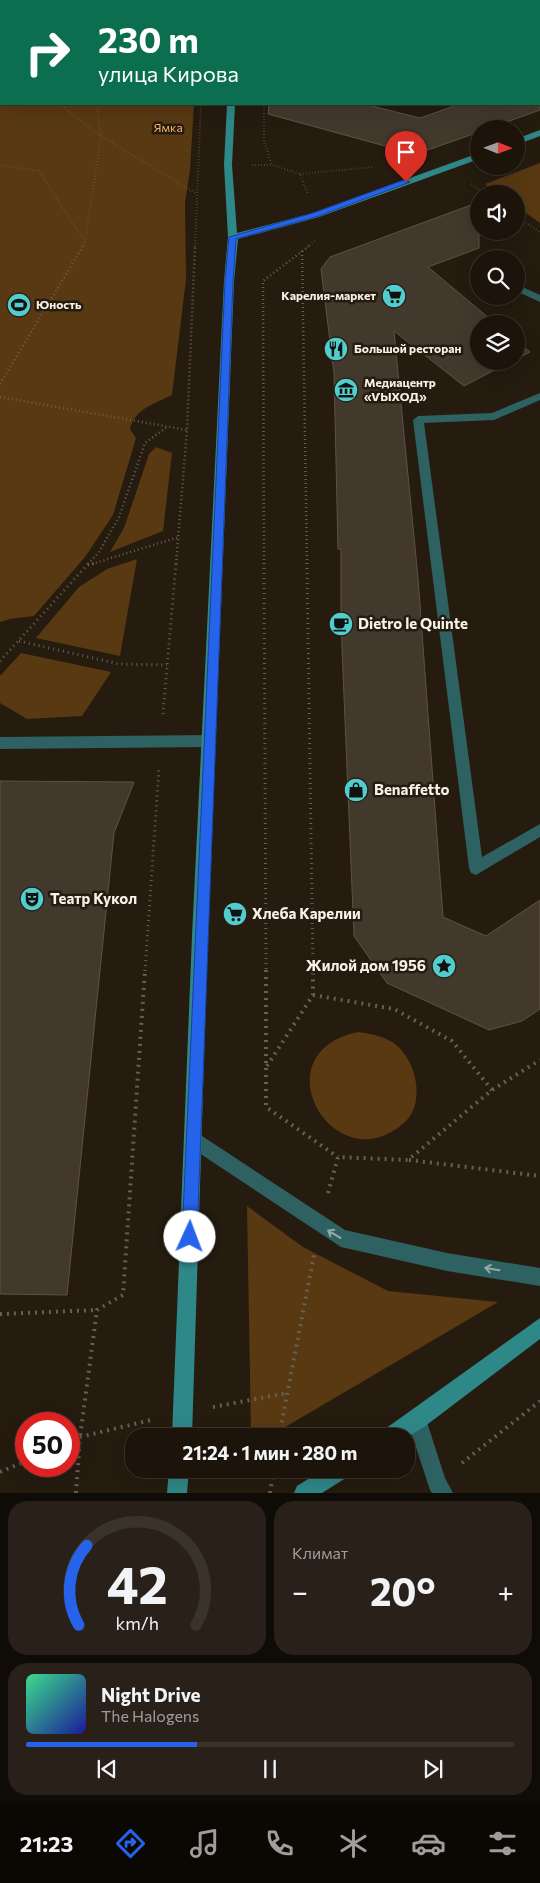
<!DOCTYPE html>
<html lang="ru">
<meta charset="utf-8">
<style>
body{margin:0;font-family:Commissioner,sans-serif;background:#292119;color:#f1f3f6;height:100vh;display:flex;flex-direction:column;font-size:19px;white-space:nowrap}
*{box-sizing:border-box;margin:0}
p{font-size:16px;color:#a09e9d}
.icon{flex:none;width:28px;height:28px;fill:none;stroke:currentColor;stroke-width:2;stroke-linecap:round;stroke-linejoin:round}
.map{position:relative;height:1493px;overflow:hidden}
.sheet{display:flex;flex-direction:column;gap:8px;padding:8px;background:#0f0b06;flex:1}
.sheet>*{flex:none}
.banner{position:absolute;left:0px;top:0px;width:540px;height:105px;box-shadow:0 5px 20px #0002,0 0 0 1px #3a332c;background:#0b6e4f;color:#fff;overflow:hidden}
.needle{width:32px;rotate:91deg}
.fabs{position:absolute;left:470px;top:120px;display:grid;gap:10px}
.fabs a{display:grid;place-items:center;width:55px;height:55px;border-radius:50%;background:#1c140b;box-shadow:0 5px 20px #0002,0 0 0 1px #3a332c;font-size:25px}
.speed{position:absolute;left:15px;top:1412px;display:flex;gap:10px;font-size:25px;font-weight:700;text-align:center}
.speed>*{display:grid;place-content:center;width:65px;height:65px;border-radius:50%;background:#1c140b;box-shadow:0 5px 20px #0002,0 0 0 1px #3a332c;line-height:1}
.speed .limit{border:8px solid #d22;background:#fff;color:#111}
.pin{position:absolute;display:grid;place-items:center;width:42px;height:42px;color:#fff;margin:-51px -21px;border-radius:50% 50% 50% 0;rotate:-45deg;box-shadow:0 0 5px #0007}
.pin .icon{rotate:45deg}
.me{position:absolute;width:55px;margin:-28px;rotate:2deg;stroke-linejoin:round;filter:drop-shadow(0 0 4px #0008)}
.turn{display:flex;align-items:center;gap:18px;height:105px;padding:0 15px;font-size:22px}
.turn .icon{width:65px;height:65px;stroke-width:2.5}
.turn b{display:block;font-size:35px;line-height:42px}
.big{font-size:38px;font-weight:700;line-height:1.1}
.sheet .card{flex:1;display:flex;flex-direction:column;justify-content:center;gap:8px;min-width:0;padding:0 18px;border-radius:20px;background:#292119}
.sheet .dial{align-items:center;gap:0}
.dial svg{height:130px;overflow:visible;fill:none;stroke:#3a332c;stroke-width:7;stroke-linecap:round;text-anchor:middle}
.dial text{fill:#f1f3f6;stroke:none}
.song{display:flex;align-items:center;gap:15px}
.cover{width:60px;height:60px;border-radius:8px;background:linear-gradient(135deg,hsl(150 70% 55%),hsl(240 70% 35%))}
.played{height:5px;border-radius:2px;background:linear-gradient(90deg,#2563eb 35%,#3a332c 35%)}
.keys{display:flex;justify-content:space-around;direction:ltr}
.heat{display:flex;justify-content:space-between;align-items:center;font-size:28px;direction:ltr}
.sheet .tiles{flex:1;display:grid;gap:8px;grid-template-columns:1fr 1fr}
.card:last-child{grid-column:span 2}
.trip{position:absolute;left:125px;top:1428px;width:290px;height:50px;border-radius:20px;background:#1c140b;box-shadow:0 5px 20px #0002,0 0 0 1px #3a332c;font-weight:700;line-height:50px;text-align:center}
.tab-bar{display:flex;height:80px;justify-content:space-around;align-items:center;background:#0b0804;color:#a09e9d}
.tab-bar .icon{width:35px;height:35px}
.tab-bar .on{color:#2563eb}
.tab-bar b{font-size:22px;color:#f1f3f6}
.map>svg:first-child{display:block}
.green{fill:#583912}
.building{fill:#43382c;stroke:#5e5245}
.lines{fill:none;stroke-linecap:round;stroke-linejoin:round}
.path-far3{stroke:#685f54;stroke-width:2;stroke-dasharray:0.5 2.5;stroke-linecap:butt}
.path-far2{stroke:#685f54;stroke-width:2.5;stroke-dasharray:1 3;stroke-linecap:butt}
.path-far1{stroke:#685f54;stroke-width:3;stroke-dasharray:1 4;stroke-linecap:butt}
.path{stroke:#685f54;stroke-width:4;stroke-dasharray:2 5;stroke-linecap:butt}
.service{fill:#2e6161;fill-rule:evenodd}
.tertiary{fill:#2e6161;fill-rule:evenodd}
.secondary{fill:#2f8888;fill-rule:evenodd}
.oneway{stroke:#93a9a5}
.route{fill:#2563eb;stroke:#184099}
.labels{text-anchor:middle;stroke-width:5;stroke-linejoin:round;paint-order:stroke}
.far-park-label{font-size:12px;fill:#f6b468;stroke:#251b0f}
.far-poi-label{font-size:12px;font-weight:bold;fill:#f8f1e9;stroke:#251b0f;text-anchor:start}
.poi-label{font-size:15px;font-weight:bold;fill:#f8f1e9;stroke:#251b0f;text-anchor:start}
</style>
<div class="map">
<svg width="540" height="1493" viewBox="0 0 540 1493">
<rect width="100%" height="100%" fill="#251b0f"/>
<g class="green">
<path d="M0,0H199L1,1V104H194L190,170L185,203L186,279L172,395C156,403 134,409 130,429L136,438L113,515L85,557L34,616L10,619L0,622Z"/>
<path d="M540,163V223L516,206V194H499L485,184Z"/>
<path d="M156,447L172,453L163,531L110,552L124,528L149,454Z"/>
<path d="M137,559L120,656L36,638L79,587L107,569Z"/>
<path d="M21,653L111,672L82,716L27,719L0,703V676Z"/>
<path d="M358,1032C371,1034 384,1036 395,1044C416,1060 426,1102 405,1122C335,1186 257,1053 358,1032Z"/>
<path d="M247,1206L303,1247L388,1291L498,1302L270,1436H258L251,1433Z"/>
</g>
<g class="building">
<path d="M269,104H364L420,118L460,104H540V110L487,129H479V132L422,152H407L268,114Z"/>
<path d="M479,202V248L428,267L496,324H479V361H512L464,386L394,331L418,578L443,917L486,936L540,900V1009L522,1021L489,1030L387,983L354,936L341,624V549H338L334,373L321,269L330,257Z"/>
<path d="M516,341L530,352L516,359Z"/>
<path d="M0,781L134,782L114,833L67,1295L0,1294Z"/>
</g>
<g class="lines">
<g class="path-far3">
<path d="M0,10L1,13"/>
<path d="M59,104L101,136L197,194"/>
<path d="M264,104V141L272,165"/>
<path d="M0,165L39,171L85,242"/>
<path d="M252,165H272L300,174L308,194"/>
<path d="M496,172L512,166"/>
<path d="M300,174L373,167"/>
<path d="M471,184L485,194"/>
<path d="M516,216L540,232"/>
<path d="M82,247L85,243L101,136L97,104"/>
<path d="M195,247L201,104"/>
<path d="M307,247L315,241"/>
</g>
<g class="path-far2">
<path d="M302,251L307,564"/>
<path d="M0,384L83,246"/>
<path d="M0,397L187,430"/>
<path d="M88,564L99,552L119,517L145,443L167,427"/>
<path d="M92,564L179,537"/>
<path d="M176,564L187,430L195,246"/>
<path d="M264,564L263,281L309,246"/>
</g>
<g class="path-far1">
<path d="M264,563L266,971"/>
<path d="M307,563L313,971"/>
<path d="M88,565L96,563"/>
<path d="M19,641L119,664L167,665"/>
<path d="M0,661L89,563"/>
<path d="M163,714L176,563"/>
<path d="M145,971L159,768"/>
</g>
<g class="path">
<path d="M266,970V1107L338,1157"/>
<path d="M313,995L394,1009L452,1041L492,1090"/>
<path d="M267,1066L313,995V970"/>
<path d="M409,1160L540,1176"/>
<path d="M328,1193L338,1157L408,1160L492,1090L540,1060"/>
<path d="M0,1314L97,1310"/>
<path d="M213,1407L287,1393"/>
<path d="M279,1436L314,1255"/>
<path d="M69,1442L80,1437L97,1310L123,1295L145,970"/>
<path d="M462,1463L540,1401"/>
<path d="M0,1472L26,1461"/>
<path d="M76,1493L80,1437L151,1420"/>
<path d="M270,1493L274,1469"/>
</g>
<g class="service">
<path d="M516,284L540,295V302L516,291Z"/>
<path d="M540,393V400L494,420L424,423L482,857L540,824V837L476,875L471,873L469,868L413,420L418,416L492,413Z"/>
<path d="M209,735L214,737L216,741L214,745L209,747L0,749V737Z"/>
<path d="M417,1410L424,1413L445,1478L453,1493H432L430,1490L407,1420L410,1413Z"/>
</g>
<path class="tertiary" d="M193,1130L345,1230L447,1253L540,1268V1286L447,1271L341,1247L187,1145L184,1139L187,1133Z"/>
<g class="secondary">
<rect x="232" y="0" width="8" height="1"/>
<path d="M227,104H235L232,165L237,233L313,213L479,153V159L319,217L238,239L234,281L208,936L192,1436H172L192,936L224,281L228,237L224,165Z"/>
<path d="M540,130V136L516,145V139Z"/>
<path d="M540,1318V1339L424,1427L406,1438V1436H382L385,1429Z"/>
<path d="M169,1469H189L187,1493H167Z"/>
<path d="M324,1469H352L349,1476L322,1493H294L297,1486Z"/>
</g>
</g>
<defs><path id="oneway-shaft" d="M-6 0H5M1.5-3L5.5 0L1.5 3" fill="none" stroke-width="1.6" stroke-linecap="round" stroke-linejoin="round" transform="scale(1.25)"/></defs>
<g class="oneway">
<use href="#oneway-shaft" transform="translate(334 1234) rotate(-149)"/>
<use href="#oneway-shaft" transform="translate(492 1269) rotate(-171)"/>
</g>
<path class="route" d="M404,180L410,182L319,216L236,239L233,281L197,1237L195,1242L190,1244L184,1242L182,1237L225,281L229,237L313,213Z"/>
<defs>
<g id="supermarket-disc" transform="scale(1.25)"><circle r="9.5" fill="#52cdcd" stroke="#251b0f"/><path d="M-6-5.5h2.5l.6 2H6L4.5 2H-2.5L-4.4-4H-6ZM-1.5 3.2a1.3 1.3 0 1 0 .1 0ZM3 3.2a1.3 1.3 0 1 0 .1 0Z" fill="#111"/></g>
<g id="stadium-disc" transform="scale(1.25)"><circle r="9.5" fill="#52cdcd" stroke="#251b0f"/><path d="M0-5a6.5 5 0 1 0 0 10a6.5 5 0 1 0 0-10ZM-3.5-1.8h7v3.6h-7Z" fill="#111"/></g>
<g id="restaurant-disc" transform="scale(1.25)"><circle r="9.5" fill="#52cdcd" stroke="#251b0f"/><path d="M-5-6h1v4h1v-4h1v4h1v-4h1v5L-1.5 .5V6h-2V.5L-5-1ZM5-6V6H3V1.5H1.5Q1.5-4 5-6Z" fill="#111"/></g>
<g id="museum-disc" transform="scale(1.25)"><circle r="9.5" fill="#52cdcd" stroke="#251b0f"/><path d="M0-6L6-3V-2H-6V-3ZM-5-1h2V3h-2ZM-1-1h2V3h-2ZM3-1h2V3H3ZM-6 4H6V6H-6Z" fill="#111"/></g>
<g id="cafe-disc" transform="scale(1.25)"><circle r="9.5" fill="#52cdcd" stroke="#251b0f"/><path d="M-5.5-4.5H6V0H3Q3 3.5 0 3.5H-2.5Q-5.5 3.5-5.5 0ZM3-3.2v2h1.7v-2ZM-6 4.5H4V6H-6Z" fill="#111"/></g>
<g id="shop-disc" transform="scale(1.25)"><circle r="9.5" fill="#52cdcd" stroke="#251b0f"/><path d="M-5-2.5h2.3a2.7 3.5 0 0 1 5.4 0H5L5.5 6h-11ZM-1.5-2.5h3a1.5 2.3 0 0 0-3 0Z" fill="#111"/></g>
<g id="theatre-disc" transform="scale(1.25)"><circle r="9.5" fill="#52cdcd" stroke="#251b0f"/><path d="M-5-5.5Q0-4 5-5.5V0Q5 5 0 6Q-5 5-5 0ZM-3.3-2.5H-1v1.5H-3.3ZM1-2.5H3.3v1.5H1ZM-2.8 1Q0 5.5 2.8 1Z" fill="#111"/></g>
<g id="sight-disc" transform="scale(1.25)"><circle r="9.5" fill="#52cdcd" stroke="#251b0f"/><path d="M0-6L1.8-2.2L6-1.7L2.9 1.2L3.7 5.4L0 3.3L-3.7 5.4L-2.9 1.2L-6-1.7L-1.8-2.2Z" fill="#111"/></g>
</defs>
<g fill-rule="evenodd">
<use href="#supermarket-disc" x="394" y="296"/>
<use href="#stadium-disc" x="19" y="305"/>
<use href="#restaurant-disc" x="336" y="349"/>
<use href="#museum-disc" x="346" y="390"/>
<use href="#cafe-disc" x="341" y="624"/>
<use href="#shop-disc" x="356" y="790"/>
<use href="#theatre-disc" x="32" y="899"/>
<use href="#supermarket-disc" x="235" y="914"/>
<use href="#sight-disc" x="444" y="966"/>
</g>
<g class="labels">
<g class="far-park-label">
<text x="168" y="132">Ямка</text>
</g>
<g class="far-poi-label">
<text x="376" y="300" text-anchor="end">Карелия-маркет</text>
<text x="36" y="309">Юность</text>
<text x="354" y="353">Большой ресторан</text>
<text x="364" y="387">Медиацентр<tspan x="364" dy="14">«ѴЫХОД»</tspan></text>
</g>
<g class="poi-label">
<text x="358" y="629">Dietro le Quinte</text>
<text x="374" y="795">Benaffetto</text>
<text x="50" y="904">Театр Кукол</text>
<text x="252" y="919">Хлеба Карелии</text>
<text x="426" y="971" text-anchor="end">Жилой дом 1956</text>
</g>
</g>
</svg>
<div class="fabs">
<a><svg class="needle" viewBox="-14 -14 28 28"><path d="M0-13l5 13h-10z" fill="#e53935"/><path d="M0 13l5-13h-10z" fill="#a09e9d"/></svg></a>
<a><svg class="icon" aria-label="sound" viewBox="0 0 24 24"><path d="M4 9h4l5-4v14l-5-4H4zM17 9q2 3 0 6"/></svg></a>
<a><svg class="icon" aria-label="search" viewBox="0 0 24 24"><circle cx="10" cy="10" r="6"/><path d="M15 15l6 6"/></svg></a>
<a><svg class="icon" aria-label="layers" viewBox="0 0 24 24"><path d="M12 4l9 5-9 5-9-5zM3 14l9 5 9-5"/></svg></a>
</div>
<div class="speed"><div class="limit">50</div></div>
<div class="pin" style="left:406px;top:182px;background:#d93025"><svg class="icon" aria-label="arrive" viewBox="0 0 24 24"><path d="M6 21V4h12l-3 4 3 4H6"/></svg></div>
<svg class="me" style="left:190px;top:1237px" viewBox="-20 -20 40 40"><circle r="19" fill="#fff"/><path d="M0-13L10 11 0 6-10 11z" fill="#2563eb"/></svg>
<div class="trip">21:24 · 1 мин · 280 m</div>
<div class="banner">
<div class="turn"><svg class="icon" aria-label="right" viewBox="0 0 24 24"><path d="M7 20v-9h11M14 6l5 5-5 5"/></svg><div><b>230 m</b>улица Кирова</div></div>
</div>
</div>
<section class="sheet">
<div class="tiles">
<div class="card dial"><svg viewBox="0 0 100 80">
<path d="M14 69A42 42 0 1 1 86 69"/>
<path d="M14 69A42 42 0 0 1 19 20" stroke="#2563eb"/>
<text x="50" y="56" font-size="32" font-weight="700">42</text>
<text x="50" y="72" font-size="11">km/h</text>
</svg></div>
<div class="card"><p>Климат</p>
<div class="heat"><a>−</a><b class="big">20°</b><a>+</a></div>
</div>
<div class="card">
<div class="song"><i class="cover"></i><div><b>Night Drive</b><p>The Halogens</p></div></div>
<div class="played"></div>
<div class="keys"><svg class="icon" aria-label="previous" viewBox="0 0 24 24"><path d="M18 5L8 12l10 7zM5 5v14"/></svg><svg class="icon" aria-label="pause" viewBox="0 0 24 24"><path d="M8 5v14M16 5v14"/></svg><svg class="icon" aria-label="next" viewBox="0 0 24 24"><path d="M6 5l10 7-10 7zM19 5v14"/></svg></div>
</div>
</div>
</section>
<nav class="tab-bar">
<b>21:23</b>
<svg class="icon on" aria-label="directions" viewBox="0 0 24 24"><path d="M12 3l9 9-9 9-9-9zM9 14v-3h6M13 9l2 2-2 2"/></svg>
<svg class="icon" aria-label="music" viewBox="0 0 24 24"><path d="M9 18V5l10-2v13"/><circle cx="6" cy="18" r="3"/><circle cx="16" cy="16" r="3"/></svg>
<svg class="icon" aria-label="phone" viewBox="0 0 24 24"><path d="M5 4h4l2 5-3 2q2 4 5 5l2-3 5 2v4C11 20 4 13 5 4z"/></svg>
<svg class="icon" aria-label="climate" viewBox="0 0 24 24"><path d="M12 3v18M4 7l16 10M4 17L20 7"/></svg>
<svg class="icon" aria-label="car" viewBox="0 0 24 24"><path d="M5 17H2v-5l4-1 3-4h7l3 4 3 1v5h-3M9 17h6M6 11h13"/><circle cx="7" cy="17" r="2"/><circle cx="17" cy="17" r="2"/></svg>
<svg class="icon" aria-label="filters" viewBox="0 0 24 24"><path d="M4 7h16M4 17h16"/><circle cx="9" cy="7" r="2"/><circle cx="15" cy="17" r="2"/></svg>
</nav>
